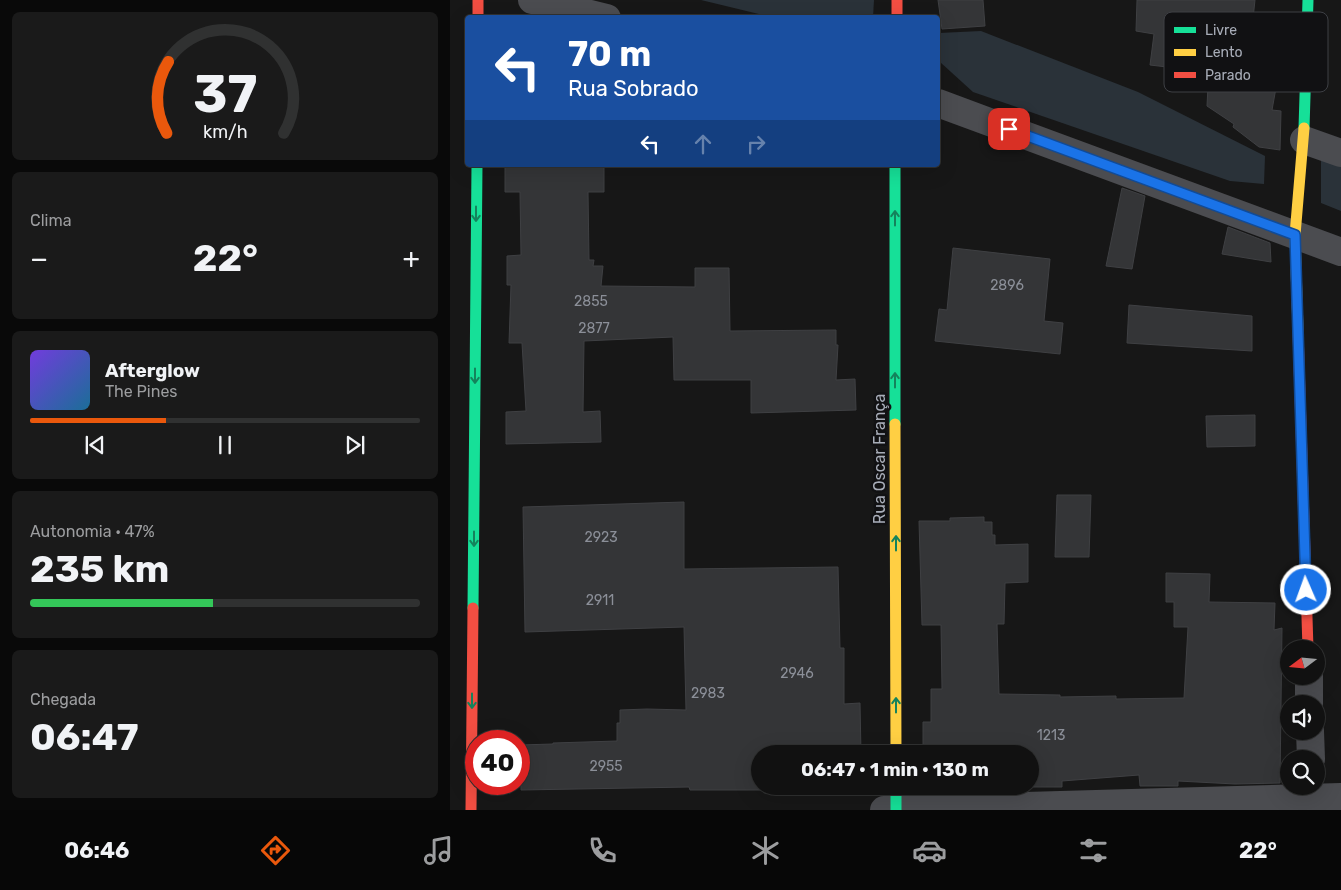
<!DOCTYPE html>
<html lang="pt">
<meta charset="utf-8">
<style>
body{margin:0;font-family:Rubik,sans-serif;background:#1a1a1a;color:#f1f3f6;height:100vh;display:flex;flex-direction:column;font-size:19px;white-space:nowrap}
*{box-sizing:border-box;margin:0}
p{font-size:16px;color:#9c9d9f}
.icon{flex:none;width:28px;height:28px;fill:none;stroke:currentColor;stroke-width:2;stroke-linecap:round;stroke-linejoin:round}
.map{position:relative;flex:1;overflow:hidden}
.details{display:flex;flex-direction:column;gap:12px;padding:12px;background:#090909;width:450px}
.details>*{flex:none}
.top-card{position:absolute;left:15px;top:15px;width:475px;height:152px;border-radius:5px;box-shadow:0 5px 20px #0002,0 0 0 1px #303131;background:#1a4fa0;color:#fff;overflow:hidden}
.needle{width:32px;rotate:254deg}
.buttons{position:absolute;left:830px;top:640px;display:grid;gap:10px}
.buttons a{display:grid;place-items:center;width:45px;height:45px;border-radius:50%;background:#111;box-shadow:0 5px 20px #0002,0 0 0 1px #303131;font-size:25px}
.speed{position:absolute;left:15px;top:730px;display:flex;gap:10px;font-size:25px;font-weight:700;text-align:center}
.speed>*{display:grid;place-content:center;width:65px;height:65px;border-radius:50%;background:#111;box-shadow:0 5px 20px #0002,0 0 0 1px #303131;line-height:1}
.speed .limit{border:8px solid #d22;background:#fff;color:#111}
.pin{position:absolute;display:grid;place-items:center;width:42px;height:42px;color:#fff;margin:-21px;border-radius:10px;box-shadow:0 2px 8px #0006}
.me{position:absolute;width:55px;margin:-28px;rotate:358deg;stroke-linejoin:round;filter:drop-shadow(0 0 4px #0008)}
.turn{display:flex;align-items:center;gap:18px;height:105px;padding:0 20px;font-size:22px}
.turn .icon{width:65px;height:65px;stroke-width:2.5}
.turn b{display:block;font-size:35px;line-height:42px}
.lanes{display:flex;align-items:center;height:48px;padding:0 20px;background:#0003;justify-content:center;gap:25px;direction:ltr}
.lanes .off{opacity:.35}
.big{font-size:38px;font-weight:700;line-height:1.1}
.details .card{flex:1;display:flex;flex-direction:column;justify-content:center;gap:8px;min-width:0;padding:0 18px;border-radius:8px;background:#1a1a1a}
.details .dial{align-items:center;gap:0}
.dial svg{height:130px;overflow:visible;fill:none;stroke:#303131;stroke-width:7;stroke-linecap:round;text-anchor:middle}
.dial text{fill:#f1f3f6;stroke:none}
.song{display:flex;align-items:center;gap:15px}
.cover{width:60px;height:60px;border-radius:8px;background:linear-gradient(135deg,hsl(260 70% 55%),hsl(200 70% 35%))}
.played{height:5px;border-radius:2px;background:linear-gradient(90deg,#ea580c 35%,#303131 35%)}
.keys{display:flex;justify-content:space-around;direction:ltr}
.heat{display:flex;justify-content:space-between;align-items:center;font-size:28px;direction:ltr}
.charge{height:8px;border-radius:4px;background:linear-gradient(90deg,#34c759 47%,#303131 0)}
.trip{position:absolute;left:301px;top:745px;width:288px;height:50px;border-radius:25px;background:#111;box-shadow:0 5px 20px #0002,0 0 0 1px #303131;font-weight:700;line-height:50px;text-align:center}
.tab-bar{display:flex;height:80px;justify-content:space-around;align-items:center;background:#070707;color:#9c9d9f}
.tab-bar .icon{width:35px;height:35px}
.tab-bar .on{color:#ea580c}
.tab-bar b{font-size:22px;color:#f1f3f6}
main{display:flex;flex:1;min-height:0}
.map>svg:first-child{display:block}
.water{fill:#2a3239}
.building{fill:#343537;stroke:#3f4043}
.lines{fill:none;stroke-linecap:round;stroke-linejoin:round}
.street{stroke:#4b4c50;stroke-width:28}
.fast{stroke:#16e098;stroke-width:11}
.slow{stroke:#ffcf43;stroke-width:11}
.jam{stroke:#f24e42;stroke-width:11}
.oneway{stroke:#14835c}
.route-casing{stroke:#114b97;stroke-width:12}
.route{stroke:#1a73e8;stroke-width:9}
.labels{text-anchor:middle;stroke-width:5;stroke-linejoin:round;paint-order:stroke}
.number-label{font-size:14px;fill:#8b8f98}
.street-label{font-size:16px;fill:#a8adb8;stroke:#111113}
.key{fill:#111113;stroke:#3e4045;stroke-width:1}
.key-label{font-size:14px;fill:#a8adb8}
</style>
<main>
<section class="details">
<div class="card dial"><svg viewBox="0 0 100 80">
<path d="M14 69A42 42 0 1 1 86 69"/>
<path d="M14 69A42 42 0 0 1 15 25" stroke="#ea580c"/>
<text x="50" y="56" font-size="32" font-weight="700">37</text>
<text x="50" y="72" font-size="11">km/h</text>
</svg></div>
<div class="card"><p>Clima</p>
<div class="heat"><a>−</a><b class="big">22°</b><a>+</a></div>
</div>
<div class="card">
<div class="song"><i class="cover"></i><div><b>Afterglow</b><p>The Pines</p></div></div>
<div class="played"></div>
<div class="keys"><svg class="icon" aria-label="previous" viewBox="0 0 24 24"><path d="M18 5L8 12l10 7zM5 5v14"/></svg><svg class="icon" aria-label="pause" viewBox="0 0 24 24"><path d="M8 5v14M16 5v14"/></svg><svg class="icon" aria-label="next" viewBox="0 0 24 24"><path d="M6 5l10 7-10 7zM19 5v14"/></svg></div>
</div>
<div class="card"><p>Autonomia · 47%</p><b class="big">235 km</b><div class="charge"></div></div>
<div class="card"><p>Chegada</p><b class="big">06:47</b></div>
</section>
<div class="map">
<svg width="891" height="810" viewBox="0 0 891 810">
<rect width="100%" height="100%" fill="#171717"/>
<g class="water">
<path d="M251,0H424L423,17H321Z"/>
<path d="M531,31L688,92L815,156L814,184L780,181L523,92L490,62L489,33Z"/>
<path d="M871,155L891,161V211L871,203Z"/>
</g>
<g class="building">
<path d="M488,0H533L535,26L492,29Z"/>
<path d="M687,0H805L802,28L814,29L811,56L831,60L822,110L831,111L830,150L809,147L783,127L784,124L757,106L758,86L720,83L722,71L716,70L717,67L700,65L704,34L686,31Z"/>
<path d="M55,165H154V192H138L139,260H144L143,266H153L151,286L245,287V268H279L280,331L386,330V345H388L386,380L405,379L406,410L301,413V380H224L223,337L134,341L133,412L150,411L151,442L56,444V412L76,411L72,343H59L61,285H57V256L71,255L70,192H55Z"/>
<path d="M672,188L695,196L682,269L656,266Z"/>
<path d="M778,227L820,243L821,262L772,254Z"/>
<path d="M503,248L600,259L594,321L613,323L610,354L485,341L489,309L497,310Z"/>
<path d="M679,305L802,316V351L677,343Z"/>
<path d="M805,415V446L757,447L756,416Z"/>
<path d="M607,495H641L639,557H605Z"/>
<path d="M234,502V569L388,567L390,648H394V704L410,703L411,754H310V786H379L309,790H240L239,787L71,790L70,745L103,744V743L167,741V723H170V710L197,709L236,710L234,627L75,632L73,507Z"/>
<path d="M534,517V522H542V535H545V545L578,544V582L555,583L554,624H547L549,694L610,695V697L666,696V699L734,698L738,627H724V602H716V573L760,574L759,602L825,603L824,630L832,628L830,783L785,784L728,781V786H690L689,775L612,781V787H483L580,786V754H473V722H481V689H492L491,625H472L469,521H500V518Z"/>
</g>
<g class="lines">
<g class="street">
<path d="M82,0L157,18"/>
<path d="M488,103L891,252"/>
<path d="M854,140L891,153"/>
<path d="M859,676V704"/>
<path d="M860,731L861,759"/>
<path d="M434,810L891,797"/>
</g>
<g class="fast">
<path d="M854,128L858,0"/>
<path d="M445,165V424"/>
<path d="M23,608L27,165"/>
<path d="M446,786V810"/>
</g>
<g class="slow">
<path d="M848,330L845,235L854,128"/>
<path d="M445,424L446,754"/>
</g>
<g class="jam">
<path d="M28,0V18"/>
<path d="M447,0V18"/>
<path d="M848,330L858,649"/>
<path d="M21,810L23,608"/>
</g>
</g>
<defs><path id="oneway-shaft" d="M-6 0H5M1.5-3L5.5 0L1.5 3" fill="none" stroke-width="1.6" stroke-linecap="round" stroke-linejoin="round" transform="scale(1.25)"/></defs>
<g class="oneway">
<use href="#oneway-shaft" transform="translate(26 214) rotate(90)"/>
<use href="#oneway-shaft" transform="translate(445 218) rotate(-90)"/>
<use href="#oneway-shaft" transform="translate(25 376) rotate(90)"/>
<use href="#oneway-shaft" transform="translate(445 380) rotate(-90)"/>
<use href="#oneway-shaft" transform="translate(24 539) rotate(90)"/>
<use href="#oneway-shaft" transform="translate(446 543) rotate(-90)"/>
<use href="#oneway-shaft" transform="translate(22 701) rotate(90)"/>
<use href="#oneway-shaft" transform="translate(446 705) rotate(-90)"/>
</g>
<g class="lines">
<g class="route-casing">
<path id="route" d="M559,129L845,235L856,590"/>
</g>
<use href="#route" class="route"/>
</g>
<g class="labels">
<g class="number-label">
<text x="557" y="290">2896</text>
<text x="141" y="306">2855</text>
<text x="144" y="333">2877</text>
<text x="151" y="542">2923</text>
<text x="150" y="605">2911</text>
<text x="347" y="678">2946</text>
<text x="258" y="698">2983</text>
<text x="601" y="740">1213</text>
<text x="156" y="771">2955</text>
</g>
<g class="street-label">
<text transform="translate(429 459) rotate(-90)" y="6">Rua Oscar França</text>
</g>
</g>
<rect x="714" y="12" width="164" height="80" rx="8" class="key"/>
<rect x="724" y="27" width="22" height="6" fill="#16e098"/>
<rect x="724" y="49" width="22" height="7" fill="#ffcf43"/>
<rect x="724" y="72" width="22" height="6" fill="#f24e42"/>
<g class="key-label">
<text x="755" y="35">Livre</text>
<text x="755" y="57">Lento</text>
<text x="755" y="80">Parado</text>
</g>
</svg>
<div class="buttons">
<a><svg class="needle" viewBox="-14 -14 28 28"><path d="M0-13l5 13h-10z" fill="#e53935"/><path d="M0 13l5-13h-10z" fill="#9c9d9f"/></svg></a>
<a><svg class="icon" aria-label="sound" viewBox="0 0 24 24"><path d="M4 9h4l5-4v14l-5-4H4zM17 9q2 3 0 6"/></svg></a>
<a><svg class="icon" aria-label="search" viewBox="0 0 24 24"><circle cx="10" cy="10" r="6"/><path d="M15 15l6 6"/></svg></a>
</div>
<div class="speed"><div class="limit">40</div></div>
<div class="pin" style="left:559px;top:129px;background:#d93025"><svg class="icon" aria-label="arrive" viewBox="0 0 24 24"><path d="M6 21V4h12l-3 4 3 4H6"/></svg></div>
<svg class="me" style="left:856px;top:590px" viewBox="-20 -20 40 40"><circle r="17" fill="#1a73e8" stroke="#fff" stroke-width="3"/><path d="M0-11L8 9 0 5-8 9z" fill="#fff"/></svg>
<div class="trip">06:47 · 1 min · 130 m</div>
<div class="top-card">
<div class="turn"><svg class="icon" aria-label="left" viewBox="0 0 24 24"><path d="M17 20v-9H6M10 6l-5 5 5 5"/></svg><div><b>70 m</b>Rua Sobrado</div></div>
<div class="lanes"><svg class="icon" aria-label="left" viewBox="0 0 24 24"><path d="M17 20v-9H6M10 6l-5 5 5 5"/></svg><svg class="icon off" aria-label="ahead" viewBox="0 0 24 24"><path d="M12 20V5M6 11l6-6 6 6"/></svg><svg class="icon off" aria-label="right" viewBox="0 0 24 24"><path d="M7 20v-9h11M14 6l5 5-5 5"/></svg></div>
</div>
</div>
</main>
<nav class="tab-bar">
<b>06:46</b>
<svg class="icon on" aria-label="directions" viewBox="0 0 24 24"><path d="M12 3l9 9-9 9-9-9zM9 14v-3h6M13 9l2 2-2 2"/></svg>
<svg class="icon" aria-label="music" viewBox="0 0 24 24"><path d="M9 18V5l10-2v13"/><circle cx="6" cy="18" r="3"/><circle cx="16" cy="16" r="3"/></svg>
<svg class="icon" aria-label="phone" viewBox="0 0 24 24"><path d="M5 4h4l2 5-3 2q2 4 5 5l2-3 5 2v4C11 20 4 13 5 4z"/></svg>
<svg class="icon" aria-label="climate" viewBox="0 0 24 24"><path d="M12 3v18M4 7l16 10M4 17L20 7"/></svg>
<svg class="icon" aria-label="car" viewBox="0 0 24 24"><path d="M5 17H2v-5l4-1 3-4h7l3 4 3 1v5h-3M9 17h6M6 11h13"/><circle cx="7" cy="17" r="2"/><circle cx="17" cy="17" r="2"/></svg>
<svg class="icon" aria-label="filters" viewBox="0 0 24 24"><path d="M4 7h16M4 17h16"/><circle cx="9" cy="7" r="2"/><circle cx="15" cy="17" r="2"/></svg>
<b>22°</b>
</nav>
